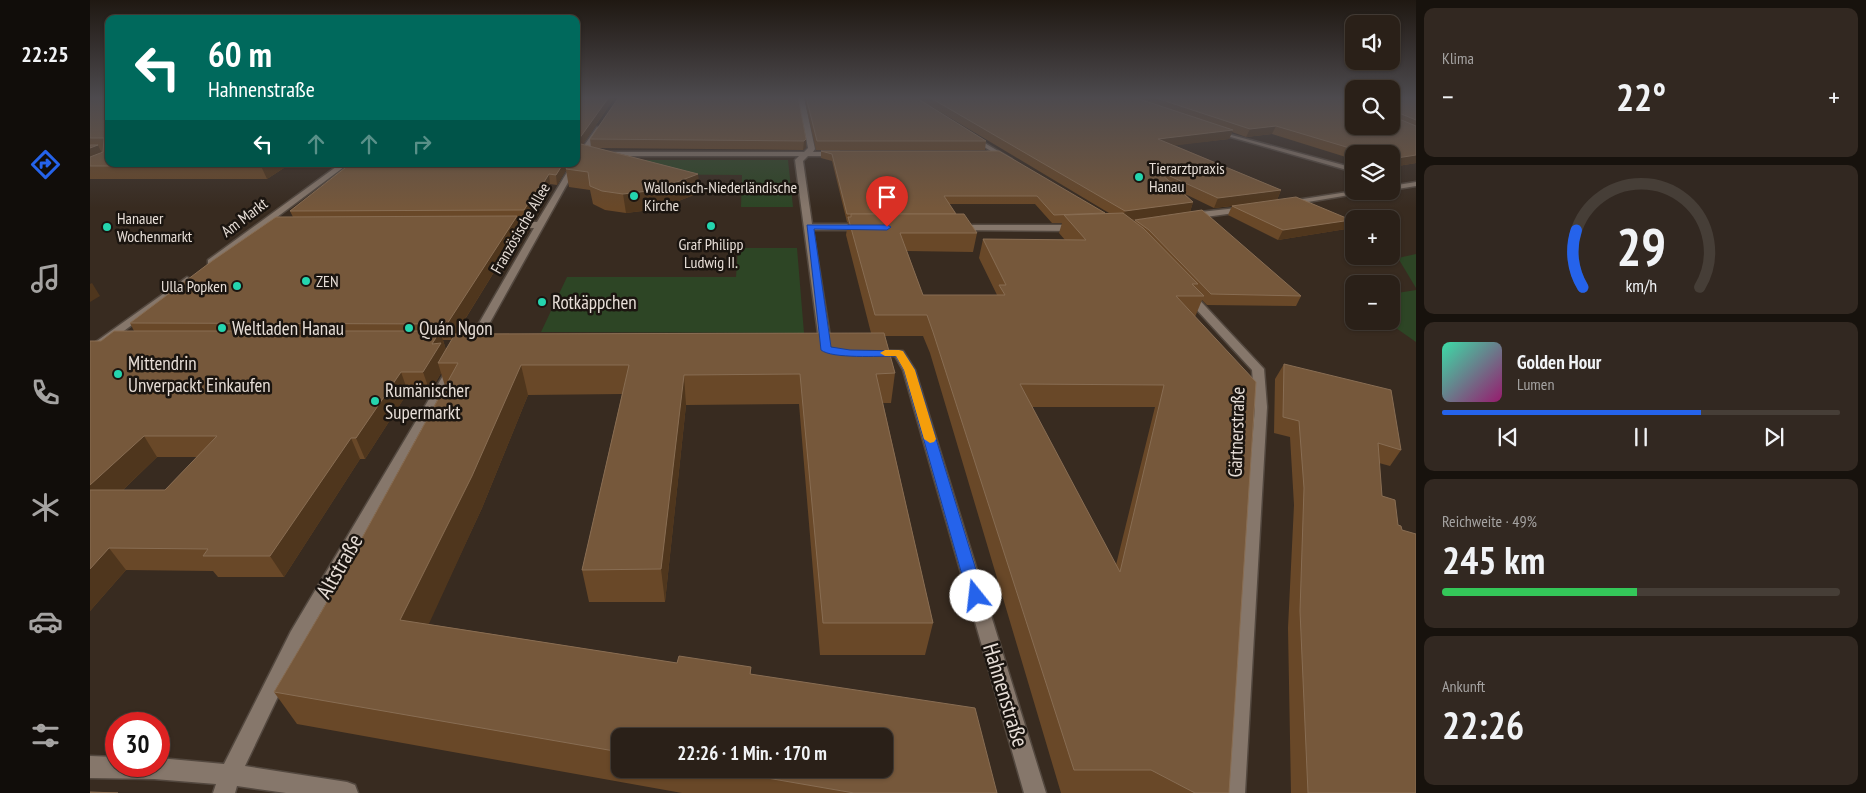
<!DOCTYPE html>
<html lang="de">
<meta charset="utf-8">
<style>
body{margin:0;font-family:"PT Sans Narrow",sans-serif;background:#322821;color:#f1f3f6;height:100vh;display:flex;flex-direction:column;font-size:19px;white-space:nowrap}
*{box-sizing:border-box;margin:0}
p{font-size:16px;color:#a5a3a2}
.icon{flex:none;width:28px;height:28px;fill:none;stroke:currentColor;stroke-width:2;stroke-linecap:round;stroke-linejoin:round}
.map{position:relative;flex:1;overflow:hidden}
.panel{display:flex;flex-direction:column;gap:8px;padding:8px;background:#17120d;width:450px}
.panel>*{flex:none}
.hud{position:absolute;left:15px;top:15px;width:475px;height:152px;border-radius:10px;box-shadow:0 1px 4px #0004,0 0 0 1px #463e37;background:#00695c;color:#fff;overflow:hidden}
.controls{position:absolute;left:1255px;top:15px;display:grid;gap:10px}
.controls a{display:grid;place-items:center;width:55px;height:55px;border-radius:10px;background:#2a2018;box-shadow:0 1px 4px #0004,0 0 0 1px #463e37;font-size:25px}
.speed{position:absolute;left:15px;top:712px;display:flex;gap:10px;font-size:25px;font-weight:700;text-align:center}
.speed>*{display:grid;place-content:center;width:65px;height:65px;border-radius:50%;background:#2a2018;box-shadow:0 1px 4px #0004,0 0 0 1px #463e37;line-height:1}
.speed .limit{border:8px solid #d22;background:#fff;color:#111}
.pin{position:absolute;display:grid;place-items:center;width:42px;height:42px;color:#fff;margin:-51px -21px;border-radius:50% 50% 50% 0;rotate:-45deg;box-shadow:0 0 5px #0007}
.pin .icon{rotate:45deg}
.me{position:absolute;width:55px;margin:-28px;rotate:344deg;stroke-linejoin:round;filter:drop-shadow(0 0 4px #0008)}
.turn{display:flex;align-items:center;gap:18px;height:105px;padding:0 20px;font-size:22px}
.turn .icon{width:65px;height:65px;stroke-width:2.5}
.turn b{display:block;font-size:35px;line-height:42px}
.lanes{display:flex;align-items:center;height:48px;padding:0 20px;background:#0003;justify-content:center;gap:25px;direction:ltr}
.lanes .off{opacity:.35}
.big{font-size:38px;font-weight:700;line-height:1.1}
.panel .card{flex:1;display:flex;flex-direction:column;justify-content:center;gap:8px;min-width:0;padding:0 18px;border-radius:10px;background:#322821}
.panel .dial{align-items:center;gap:0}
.dial svg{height:130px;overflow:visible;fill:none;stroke:#463e37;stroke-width:7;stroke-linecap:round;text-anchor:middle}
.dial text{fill:#f1f3f6;stroke:none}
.song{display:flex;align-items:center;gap:15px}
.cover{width:60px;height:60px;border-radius:8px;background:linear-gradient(135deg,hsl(160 70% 55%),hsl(320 70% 35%))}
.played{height:5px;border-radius:2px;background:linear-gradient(90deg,#2563eb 65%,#463e37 65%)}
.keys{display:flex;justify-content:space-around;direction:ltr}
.heat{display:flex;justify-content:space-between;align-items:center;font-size:28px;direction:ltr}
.charge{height:8px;border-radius:4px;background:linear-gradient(90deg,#34c759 49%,#463e37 0)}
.trip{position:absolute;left:521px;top:728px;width:282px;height:50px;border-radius:10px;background:#2a2018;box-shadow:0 1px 4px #0004,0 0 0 1px #463e37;font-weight:700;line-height:50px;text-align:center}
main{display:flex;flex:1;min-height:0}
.menu{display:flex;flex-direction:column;width:90px;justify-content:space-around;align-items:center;background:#110d0a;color:#a5a3a2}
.menu .icon{width:35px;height:35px}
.menu .active{color:#2563eb}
.menu b{font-size:22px;color:#f1f3f6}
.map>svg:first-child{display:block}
.green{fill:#2d4525}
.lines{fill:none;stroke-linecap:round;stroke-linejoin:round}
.street-casing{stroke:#53483f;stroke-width:3}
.street{fill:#86776b;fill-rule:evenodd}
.wall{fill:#694828;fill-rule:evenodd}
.shaded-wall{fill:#4f361d}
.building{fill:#76583b;stroke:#886d53;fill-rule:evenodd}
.route{fill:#2563eb;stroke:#184099}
.slow{fill:#f59e0b}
.poi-dot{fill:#24d5ae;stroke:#1b1510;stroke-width:2}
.labels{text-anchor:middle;stroke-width:5;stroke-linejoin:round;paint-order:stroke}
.far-poi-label{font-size:16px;fill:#e7ded7;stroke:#1b1510;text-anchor:start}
.far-street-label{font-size:16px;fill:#e7ded7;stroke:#1b1510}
.poi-label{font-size:19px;fill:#e7ded7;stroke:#1b1510;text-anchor:start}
.street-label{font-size:19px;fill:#e7ded7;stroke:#1b1510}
.near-street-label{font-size:22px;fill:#e7ded7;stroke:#1b1510}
</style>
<main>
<nav class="menu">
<b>22:25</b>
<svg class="icon active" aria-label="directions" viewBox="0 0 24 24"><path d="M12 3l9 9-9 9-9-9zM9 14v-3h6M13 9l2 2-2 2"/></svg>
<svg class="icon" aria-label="music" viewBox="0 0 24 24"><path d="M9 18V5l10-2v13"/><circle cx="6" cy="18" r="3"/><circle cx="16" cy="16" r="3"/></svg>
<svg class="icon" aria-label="phone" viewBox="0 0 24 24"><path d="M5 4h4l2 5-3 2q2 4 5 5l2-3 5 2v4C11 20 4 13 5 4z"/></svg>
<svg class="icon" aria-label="climate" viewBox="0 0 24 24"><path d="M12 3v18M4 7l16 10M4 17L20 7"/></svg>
<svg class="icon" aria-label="car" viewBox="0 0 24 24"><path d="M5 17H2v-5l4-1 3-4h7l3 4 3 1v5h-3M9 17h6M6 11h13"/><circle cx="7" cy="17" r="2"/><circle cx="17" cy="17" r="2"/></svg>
<svg class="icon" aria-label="filters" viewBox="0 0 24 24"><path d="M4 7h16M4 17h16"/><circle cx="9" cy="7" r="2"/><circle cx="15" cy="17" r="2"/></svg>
</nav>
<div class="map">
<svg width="1326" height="793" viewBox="0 0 1326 793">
<rect width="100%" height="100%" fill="#382b20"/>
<g class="green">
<path d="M527,160H698L703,207H651L652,175L522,174Z"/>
<path d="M648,248H707L714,333L451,332L477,277H646Z"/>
<path d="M1326,254V288L1308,258Z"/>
<path d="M1326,290V342L1296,321H1301V294Z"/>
</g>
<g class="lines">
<g class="street-casing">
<g id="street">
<path d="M708,97H714L725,149L723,152H749L752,154L749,156H718L713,161L722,224H775L779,227L775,230H723L742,349L736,352L730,349L705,160L709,156H514L511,154L514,152H714L718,148Z"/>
<path d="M507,127L512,128L481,177L398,326L379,349H371L369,347L388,325L444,228H412L408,225L412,222H447L482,164H486V157Z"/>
<path d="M1123,130L1264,168V172L1123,132Z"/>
<path d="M881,135L920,158L922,159L916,160L879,138L878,137Z"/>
<path d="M250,164H258L124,264H118V260Z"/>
<path d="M1326,182V186L1301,190V186Z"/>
<path d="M1264,191H1283L1200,205L1196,203L1200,201Z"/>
<path d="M1156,207L1160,209L1159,211L1101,219L1097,216L1101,213Z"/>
<path d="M867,225H987L991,228L987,231L864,230L863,228Z"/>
<path d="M97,277L102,280L100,282L4,353L0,354V346Z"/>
<path d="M1098,291L1102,292L1174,369L1177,407L1155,793H1133L1165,407L1162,370L1094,296L1093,294Z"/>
<path d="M782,350L813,351L825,370L956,793H934L813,370L805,356L778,355L776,353Z"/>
<path d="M363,365L369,369L214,642L155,766L257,782L265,785L268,793H196L147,786L145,793H123L126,784L64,779L0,778V756L26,757V766H69V758L134,764L201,631L357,369Z"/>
</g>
</g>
<use href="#street" class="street"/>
</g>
<g class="wall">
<path d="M0,97H19V164H200L177,179H0Z"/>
<path d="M486,97H525L493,144L501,147L500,139H716V147L713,150L508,148L608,174L609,193L568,209L536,213L515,210L503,204L500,190L479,187L476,170L467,185L460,184L453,197H450L436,220H428L430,230L366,334L781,333L756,235L758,222H757L742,161L731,158V151H909L1015,213H1019L837,104L896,141L895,150H726L714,97H1264V126L1301,97H1326V163L1302,167H1301V154H1264L1259,158L1182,134L1156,137L1142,132L1139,139L1084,145L1191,190L1187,200L1256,229L1188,240L1138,215L1142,206L1124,208L1095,194L1103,202L1100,212L1042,220L1044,221L1045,220L1211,296L1206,306L1117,305L1112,300L1105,317L1139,793H971L840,353L833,336H795L805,373L801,403H793L843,623L835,655H730L709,404L596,405L575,602H499L492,570L532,394L438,395L392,508L338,624L587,663L661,667V674L907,793H592L207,724L184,692L233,609L355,386L351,373L340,392H318L275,459H270L194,577H128L123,571L36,570L0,611V341H11L44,331L40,323L203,217L200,211L486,164L488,148H486ZM859,204H945L962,223H972L969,233L975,240L893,239L889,258L907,295H833L817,251L883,252L887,233L866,214ZM353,340H362L356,350ZM942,407H1065L1026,565ZM67,457H107L75,490H33ZM530,736L795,769H530Z"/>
<path d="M1194,364L1311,450L1300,466L1289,463L1292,496L1326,793H1201L1198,628L1204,505L1200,437L1184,433L1185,379Z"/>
</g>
<g class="shaded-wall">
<path d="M519,97H525L490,148L489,139Z"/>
<path d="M1186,126L1182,134L1156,137L1160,129Z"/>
<path d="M1143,130L1139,139L1065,148L1068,139Z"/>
<path d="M716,139V147L713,150L714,141Z"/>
<path d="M8,145L14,158L0,164V148Z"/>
<path d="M1273,148L1270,154H1264V157L1259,158L1263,149Z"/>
<path d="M1326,155V163L1302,167L1307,158Z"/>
<path d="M174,164H200L177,179L171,166Z"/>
<path d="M473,164H480L476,169V170L467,185L466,175Z"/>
<path d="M459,174L460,184L453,197L451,187Z"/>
<path d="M608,174L609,193L568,209L536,213L533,194Z"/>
<path d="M449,187L450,197L436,220L434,210Z"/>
<path d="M1191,190L1187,200L1124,208L1128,198Z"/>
<path d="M1103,202L1100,212L1031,221L1035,211Z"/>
<path d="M427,216L430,230L362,340L357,324Z"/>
<path d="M1261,220L1256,229L1188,240L1193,230Z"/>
<path d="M2,283L10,296L0,302V284Z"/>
<path d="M350,331L356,350L348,363L351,373L340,392L333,372L342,344Z"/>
<path d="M431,365L438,395L392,508L326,652L310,620Z"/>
<path d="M311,372L318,392L275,459L266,438Z"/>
<path d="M594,375L596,405L575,602L571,569Z"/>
<path d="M54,436L67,457L11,511L0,497V485Z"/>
<path d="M261,438L270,459L194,577L180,556Z"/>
<path d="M19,548L36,570L0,611V569Z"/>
</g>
<g class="building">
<path d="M0,97H19V164H174L171,166H0V157L13,152L14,138H0Z"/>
<path d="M486,97H519L489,139H486Z"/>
<path d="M529,97H708L716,139L714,141L500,139Z"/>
<path d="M716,97H825L896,141H727Z"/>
<path d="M839,97H1043L1143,130L1068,139L1191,190L1128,198L1071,172L1070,173L1103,202L1035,211Z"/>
<path d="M1063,97H1264V126H1301V97H1326V120L1304,111V117L1326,126V155L1307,158L1301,156V154H1293L1273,148L1263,149L1186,126L1160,129Z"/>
<path d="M491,144L608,174L566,190L533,194L512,191L500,186L498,172L476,169L479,164H486V152Z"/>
<path d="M0,145H8L0,148Z"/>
<path d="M731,151H909L1015,213L964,215L947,196H854L866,214H757L742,154Z"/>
<path d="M260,164H473L466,175L459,174L451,187H449L434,210L200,211Z"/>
<path d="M1206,197L1261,220L1193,230L1142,206Z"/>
<path d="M1112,210L1211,296L1121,294L1059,230L1045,220Z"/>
<path d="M1033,213L1053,228L1108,284H1102L1114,296H1086L1166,382L1139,793H1105L1061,770H984L843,332L837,315H785L758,217H761V214H874L887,233H810L833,295H915L909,285H916L893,239L996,240L974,215ZM930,384L1074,385L1030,572Z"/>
<path d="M427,216L357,324L40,323L122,261L186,217Z"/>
<path d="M24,331H350L342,344L351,343L333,372H311L266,438H261L180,556H113L118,549L19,548L0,569V490H75L127,436H54L0,485V341H11Z"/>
<path d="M794,333L805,373L786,374L843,623H733L710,374L594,375L571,569L492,570L539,365H431L382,476L310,620L587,663L589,656L661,667L660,674L885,708L907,793H764L625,769H795V736H530V752L184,692L233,609L368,363H348L365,334Z"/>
<path d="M1194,364L1301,390L1311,450L1288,443L1292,496L1305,500L1308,525L1311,526L1312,530L1326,534V793H1218L1210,611L1214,488L1209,421L1193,417Z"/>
<path d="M0,792L28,793H0Z"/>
</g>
<linearGradient id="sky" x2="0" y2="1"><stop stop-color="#1f1812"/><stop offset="0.47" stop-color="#4d4a4e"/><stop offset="1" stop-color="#4d4a4e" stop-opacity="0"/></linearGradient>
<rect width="1326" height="208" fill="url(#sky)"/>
<path class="route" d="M717,225H797L801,227L797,230L724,229L741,347L760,350L813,351L825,370L894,596L891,601L886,602L880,601L878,596L814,370L806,356C790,356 742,359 731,350Z"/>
<path class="slow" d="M809,350L813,351L825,370L846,439L844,442L840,443L834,439L814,370L806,356H795L790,353L795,350Z"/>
<g class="poi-dot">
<circle cx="1049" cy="177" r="5"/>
<circle cx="544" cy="196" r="5"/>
<circle cx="621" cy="226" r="5"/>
<circle cx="17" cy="227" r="5"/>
<circle cx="216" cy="281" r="5"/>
<circle cx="147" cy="286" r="5"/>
<circle cx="452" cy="302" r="5"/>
<circle cx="132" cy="328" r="5"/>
<circle cx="319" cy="328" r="5"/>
<circle cx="28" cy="374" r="5"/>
<circle cx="285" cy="401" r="5"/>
</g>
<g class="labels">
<g class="far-poi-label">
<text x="1059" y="174">Tierarztpraxis<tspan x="1059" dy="18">Hanau</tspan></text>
<text x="554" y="193">Wallonisch-Niederländische<tspan x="554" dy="18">Kirche</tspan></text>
<text x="27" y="224">Hanauer<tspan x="27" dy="18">Wochenmarkt</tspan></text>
<text x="621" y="250" text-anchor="middle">Graf Philipp<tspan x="621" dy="18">Ludwig II.</tspan></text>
<text x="226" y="287">ZEN</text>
<text x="137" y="292" text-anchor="end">Ulla Popken</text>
</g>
<g class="far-street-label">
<text transform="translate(154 217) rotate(-37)" y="6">Am Markt</text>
<text transform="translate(430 228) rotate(-60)" y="6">Französische Allee</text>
</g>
<g class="poi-label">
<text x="462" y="309">Rotkäppchen</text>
<text x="142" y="335">Weltladen Hanau</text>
<text x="329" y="335">Quán Ngon</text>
<text x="38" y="370">Mittendrin<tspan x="38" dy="22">Unverpackt Einkaufen</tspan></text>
<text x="295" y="397">Rumänischer<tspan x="295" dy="22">Supermarkt</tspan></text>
</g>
<g class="street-label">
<text transform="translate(1146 432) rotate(-88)" y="7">Gärtnerstraße</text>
</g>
<g class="near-street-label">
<text transform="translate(249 566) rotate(-60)" y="8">Altstraße</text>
<text transform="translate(916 695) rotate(73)" y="8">Hahnenstraße</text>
</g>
</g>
</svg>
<div class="controls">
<a><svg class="icon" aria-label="sound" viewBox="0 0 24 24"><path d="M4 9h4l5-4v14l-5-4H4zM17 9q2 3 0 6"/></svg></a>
<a><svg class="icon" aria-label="search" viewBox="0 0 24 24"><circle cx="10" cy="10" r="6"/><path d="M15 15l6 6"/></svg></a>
<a><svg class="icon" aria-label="layers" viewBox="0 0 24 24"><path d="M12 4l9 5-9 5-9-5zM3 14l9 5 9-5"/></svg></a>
<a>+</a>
<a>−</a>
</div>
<div class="speed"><div class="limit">30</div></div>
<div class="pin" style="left:797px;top:227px;background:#d93025"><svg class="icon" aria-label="arrive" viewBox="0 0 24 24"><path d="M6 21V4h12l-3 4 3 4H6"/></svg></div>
<svg class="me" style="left:886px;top:596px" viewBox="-20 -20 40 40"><circle r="19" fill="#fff"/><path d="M0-13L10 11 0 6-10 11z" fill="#2563eb"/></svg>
<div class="trip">22:26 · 1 Min. · 170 m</div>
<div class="hud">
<div class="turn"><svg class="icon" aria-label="left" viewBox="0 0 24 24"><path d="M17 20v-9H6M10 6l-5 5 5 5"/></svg><div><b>60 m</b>Hahnenstraße</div></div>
<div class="lanes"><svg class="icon" aria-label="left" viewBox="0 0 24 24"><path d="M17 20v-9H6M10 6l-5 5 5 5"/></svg><svg class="icon off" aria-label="ahead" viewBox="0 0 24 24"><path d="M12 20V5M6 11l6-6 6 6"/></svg><svg class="icon off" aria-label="ahead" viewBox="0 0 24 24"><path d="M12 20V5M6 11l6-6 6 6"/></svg><svg class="icon off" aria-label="right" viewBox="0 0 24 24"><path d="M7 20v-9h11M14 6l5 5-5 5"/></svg></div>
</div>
</div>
<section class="panel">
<div class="card"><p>Klima</p>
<div class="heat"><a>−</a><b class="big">22°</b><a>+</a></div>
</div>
<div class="card dial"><svg viewBox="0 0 100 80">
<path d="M14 69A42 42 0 1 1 86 69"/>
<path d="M14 69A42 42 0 0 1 10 34" stroke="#2563eb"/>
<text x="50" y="56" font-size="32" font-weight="700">29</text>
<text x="50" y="72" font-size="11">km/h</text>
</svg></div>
<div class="card">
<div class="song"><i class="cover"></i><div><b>Golden Hour</b><p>Lumen</p></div></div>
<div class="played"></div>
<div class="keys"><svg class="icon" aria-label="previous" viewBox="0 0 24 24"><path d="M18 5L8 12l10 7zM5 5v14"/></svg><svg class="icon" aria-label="pause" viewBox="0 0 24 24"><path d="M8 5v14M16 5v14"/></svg><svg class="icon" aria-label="next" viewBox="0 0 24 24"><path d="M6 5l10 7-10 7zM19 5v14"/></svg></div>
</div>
<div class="card"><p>Reichweite · 49%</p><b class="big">245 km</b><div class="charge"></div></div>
<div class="card"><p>Ankunft</p><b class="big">22:26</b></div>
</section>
</main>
